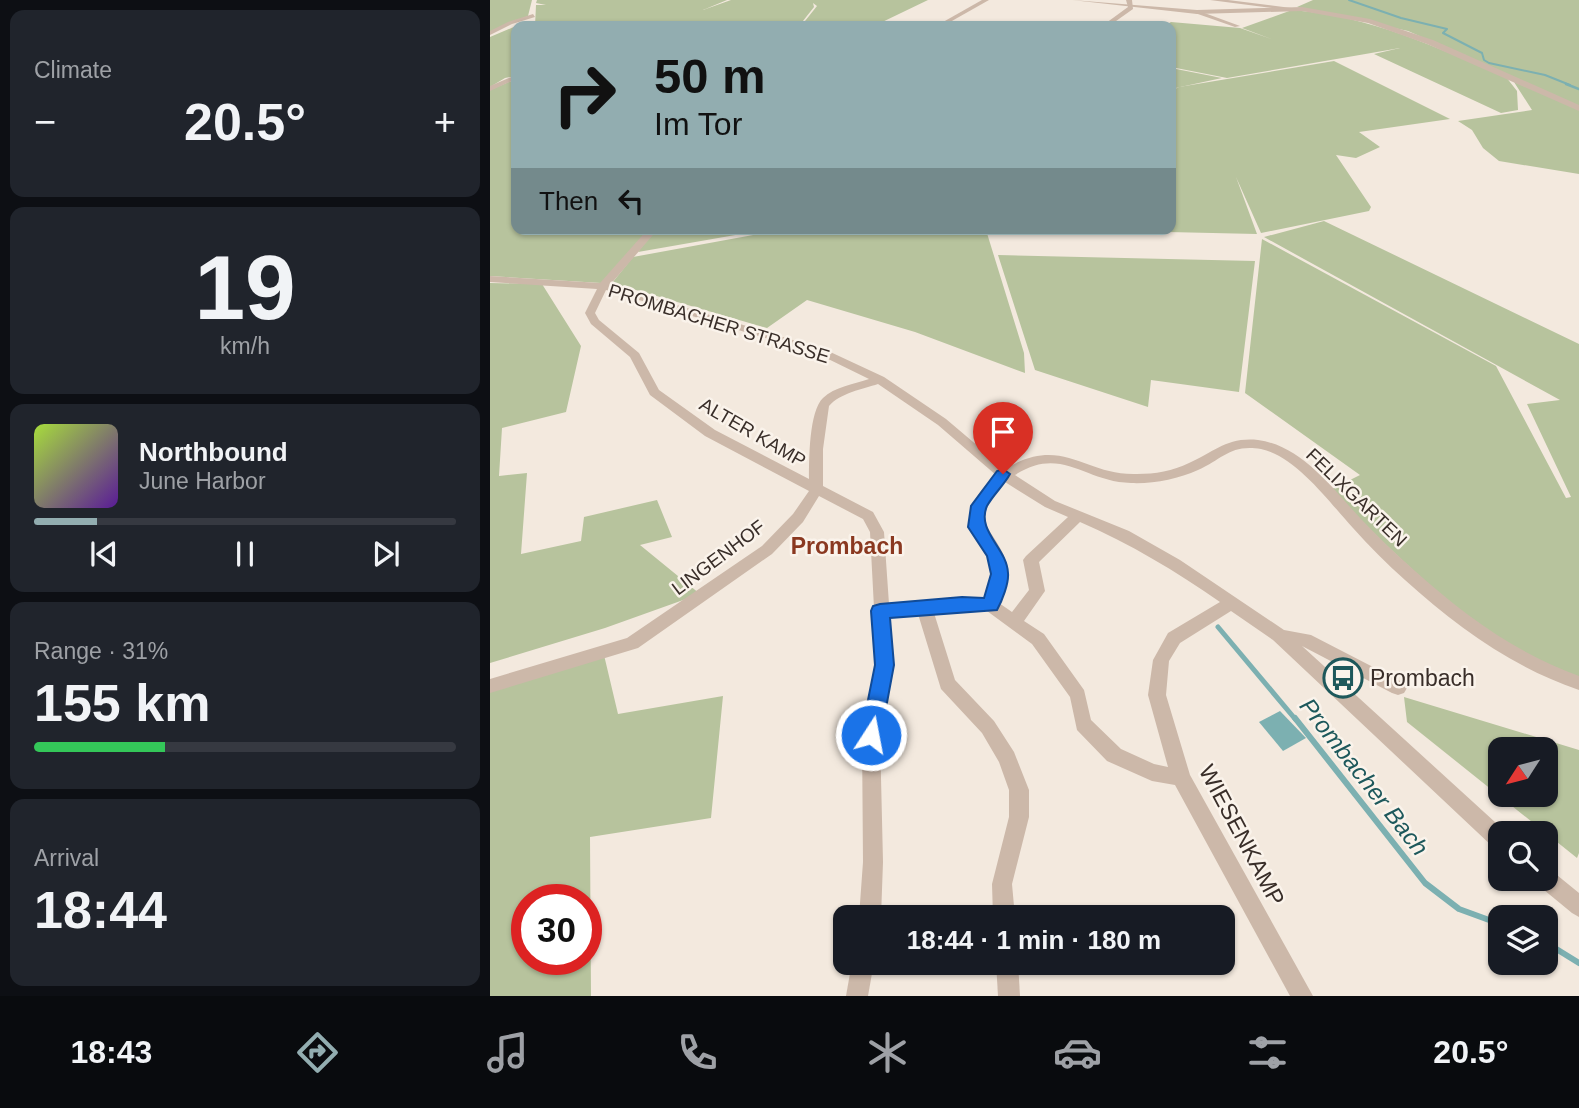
<!DOCTYPE html>
<meta charset="utf-8">
<style>
body{margin:0;font-family:Arial,sans-serif;background:#20242c;color:#f1f3f6;height:100vh;display:flex;flex-direction:column;font-size:26px;white-space:nowrap}
*{box-sizing:border-box;margin:0}
p{font-size:23px;color:#9ea1a6}
.icon{flex:none;width:38px;height:38px;fill:none;stroke:currentColor;stroke-width:2;stroke-linecap:round;stroke-linejoin:round}
.map{position:relative;flex:1;overflow:hidden}
.side{display:flex;flex-direction:column;gap:10px;padding:10px;background:#0d0f14;width:490px}
.side>*{flex:none}
.guide{position:absolute;left:21px;top:21px;width:665px;height:214px;border-radius:14px;box-shadow:0 2px 5px #0004;background:#92adb0;color:#111;overflow:hidden}
.needle{width:46px;rotate:234deg}
.buttons{position:absolute;left:998px;top:737px;display:grid;gap:14px}
.buttons a{display:grid;place-items:center;width:70px;height:70px;border-radius:14px;background:#171b24;box-shadow:0 2px 5px #0004;font-size:35px}
.speed{position:absolute;left:21px;top:884px;display:flex;gap:14px;font-size:35px;font-weight:700;text-align:center}
.speed>*{display:grid;place-content:center;width:91px;height:91px;border-radius:50%;background:#171b24;box-shadow:0 2px 5px #0004;line-height:1}
.speed .limit{border:10px solid #d22;background:#fff;color:#111}
.pin{position:absolute;display:grid;place-items:center;width:60px;height:60px;color:#fff;margin:-72px -30px;border-radius:50% 50% 50% 0;rotate:-45deg;box-shadow:0 0 7px #0007}
.pin .icon{rotate:45deg}
.me{position:absolute;width:77px;margin:-38px;rotate:11deg;stroke-linejoin:round;filter:drop-shadow(0 0 5px #0008)}
.turn{display:flex;align-items:center;gap:24px;height:147px;padding:0 28px;font-size:32px}
.turn .icon{width:91px;height:91px;stroke-width:2.5}
.turn b{display:block;font-size:49px;line-height:60px}
.then{display:flex;align-items:center;height:66px;padding:0 28px;background:#0003;gap:14px;font-size:26px}
.big{font-size:52px;font-weight:700;line-height:1.1}
.side .tile{flex:1;display:flex;flex-direction:column;justify-content:center;gap:10px;min-width:0;padding:0 24px;border-radius:14px;background:#20242c}
.side .dial{align-items:center;gap:0}
.dial b{font-size:91px;line-height:1}
.song{display:flex;align-items:center;gap:21px}
.cover{width:84px;height:84px;border-radius:10px;background:linear-gradient(135deg,hsl(80 70% 55%),hsl(270 70% 35%))}
.played{height:7px;border-radius:4px;background:linear-gradient(90deg,#92adb0 15%,#363941 15%)}
.keys{display:flex;justify-content:space-around;direction:ltr}
.heat{display:flex;justify-content:space-between;align-items:center;font-size:38px;direction:ltr}
.charge{height:10px;border-radius:5px;background:linear-gradient(90deg,#34c759 31%,#363941 0)}
.trip{position:absolute;left:343px;top:905px;width:402px;height:70px;border-radius:14px;background:#171b24;box-shadow:0 2px 5px #0004;font-weight:700;line-height:70px;text-align:center}
.tabs{display:flex;height:112px;justify-content:space-around;align-items:center;background:#090b0e;color:#9ea1a6}
.tabs .icon{width:49px;height:49px}
.tabs .on{color:#92adb0}
.tabs b{font-size:32px;color:#f1f3f6}
main{display:flex;flex:1;min-height:0}
.map>svg:first-child{display:block}
.green{fill:#b7c39d;fill-rule:evenodd}
.water{fill:#7cb0b1}
.lines{fill:none;stroke-linecap:round;stroke-linejoin:round}
.stream-far3{stroke:#7cb0b1;stroke-width:2}
.stream-far2{stroke:#7cb0b1;stroke-width:2.5}
.stream-far1{stroke:#7cb0b1;stroke-width:5}
.stream{stroke:#7cb0b1;stroke-width:6}
.minor{fill:#ccb8a9;fill-rule:evenodd}
.tertiary{fill:#ccb8a9;fill-rule:evenodd}
.route{fill:#1a73e8;stroke:#114b97;stroke-width:2}
.labels{text-anchor:middle;stroke-width:5;stroke-linejoin:round;paint-order:stroke}
.street-label{font-size:19px;fill:#392e29;stroke:#faf3eb}
.quarter-label{font-size:23px;font-weight:bold;fill:#8a3820;stroke:#faf3eb}
.near-poi-label{font-size:23px;fill:#392e29;stroke:#faf3eb;text-anchor:start}
.near-street-label{font-size:23px;fill:#392e29;stroke:#faf3eb}
.near-water-label{font-size:24px;font-style:italic;fill:#1d585b;stroke:#faf3eb}
</style>
<main>
<section class="side">
<div class="tile"><p>Climate</p>
<div class="heat"><a>−</a><b class="big">20.5°</b><a>+</a></div>
</div>
<div class="tile dial"><b>19</b><p>km/h</p></div>
<div class="tile">
<div class="song"><i class="cover"></i><div><b>Northbound</b><p>June Harbor</p></div></div>
<div class="played"></div>
<div class="keys"><svg class="icon" aria-label="previous" viewBox="0 0 24 24"><path d="M18 5L8 12l10 7zM5 5v14"/></svg><svg class="icon" aria-label="pause" viewBox="0 0 24 24"><path d="M8 5v14M16 5v14"/></svg><svg class="icon" aria-label="next" viewBox="0 0 24 24"><path d="M6 5l10 7-10 7zM19 5v14"/></svg></div>
</div>
<div class="tile"><p>Range · 31%</p><b class="big">155 km</b><div class="charge"></div></div>
<div class="tile"><p>Arrival</p><b class="big">18:44</b></div>
</section>
<div class="map">
<svg width="1089" height="996" viewBox="0 0 1089 996">
<rect width="100%" height="100%" fill="#f3e9de"/>
<g class="green">
<path d="M0,0H42L38,16L0,32Z"/>
<path d="M47,0H237L213,10L241,0H438L384,26H311L327,6L323,3L324,7L309,26H45L46,5H56L46,3Z"/>
<path d="M823,0H1089V106L918,31L807,7Z"/>
<path d="M802,10C881,16 945,47 1016,77L1027,91L1028,110L1011,113L884,54L910,48L737,78L681,67V26H674L681,22L750,28L787,41L752,28Z"/>
<path d="M40,25L26,26V76L15,78L0,87V37L26,26Z"/>
<path d="M844,61L960,119L869,132L890,147L866,158L846,155L881,207L879,211L771,233L746,177L767,234L544,229H681V91L689,87Z"/>
<path d="M681,68L732,78L681,89Z"/>
<path d="M26,79V229H160L111,283L0,276V90Z"/>
<path d="M1024,82L1089,108V174L1009,161L993,148L982,130L968,121L1042,110Z"/>
<path d="M834,221L1089,344V681C989,642 915,563 840,490L870,475L755,393L772,239L1006,366L1076,498L1081,497L1037,404L1070,400L774,237Z"/>
<path d="M165,229H280L148,252Z"/>
<path d="M296,229L496,230L534,353L535,373L425,332L317,300L277,328L122,283L143,257Z"/>
<path d="M508,255L765,261L749,392L661,380L658,407L545,370Z"/>
<path d="M0,283L52,284L91,346L76,412L12,428L9,476L37,473L31,554L91,541L94,517L167,500L182,537L150,545L210,594L115,628L0,663Z"/>
<path d="M114,655L128,714L233,696L221,818L100,837L101,996H0V689ZM37,900H96V959H37Z"/>
<path d="M914,697L1089,750V853L1087,858L917,722ZM1010,749H1055V794H1010Z"/>
</g>
<path class="water" d="M790,711L816,738L793,751L769,722Z"/>
<g class="lines">
<path class="stream-far3" d="M859,0L911,18L957,29L953,33L992,53L994,60L999,63L1055,75L1080,85"/>
<path class="stream-far2" d="M1076,84L1089,89"/>
<path class="stream-far1" d="M728,627L806,720"/>
<g class="stream">
<path d="M805,718L935,883L969,909L1010,924"/>
<path d="M1055,942L1089,963"/>
</g>
<g class="minor">
<path d="M492,0H499L453,26H446Z"/>
<path d="M636,0H642L643,9L619,26H612L638,7Z"/>
<path d="M720,0H738L809,9L806,11Z"/>
<path d="M705,11H709L750,26L745,27L705,13Z"/>
<path d="M43,14L45,17L22,24L0,35V31L18,22Z"/>
<path d="M26,75V79L0,91V86Z"/>
<path d="M158,229H168L120,285L336,350L394,377L456,419L515,469C573,434 594,476 647,474C665,474 683,471 699,463C725,452 736,437 768,440C812,446 842,488 871,519C888,537 906,554 925,571C973,614 1027,654 1089,676V690C1022,667 967,627 915,580C897,564 879,546 863,528C840,503 806,456 771,449C740,444 733,459 708,470C688,479 663,484 641,483C594,482 572,445 525,475L565,501L639,531L690,560L794,630L821,635L914,683L917,688L914,693L908,695L902,693L812,646L1017,833H1010V850L1003,847L783,640L741,611L690,643L679,661L676,695L700,775L823,996H800L685,785L662,781L617,761L587,730L580,697L542,644L497,611L444,613L465,680L504,721L524,752L539,790V817L522,884L525,917H503L502,884L519,817V790L509,762L492,733L451,689L428,614L400,616L403,665L390,735L393,862L391,917H369L373,862L372,735L387,665L380,532L373,519L329,496L313,522L282,554L148,648L0,693V679L137,638L272,546L303,514L319,491L215,436L160,395L140,357L101,324L95,313L107,289L0,282V276L110,283ZM116,290L328,354L379,379C365,384 344,387 333,398C319,411 319,460 319,479L225,430L169,390L149,353L109,320L105,313ZM388,384L448,425L506,475C480,499 473,516 492,547C497,555 502,563 502,572C502,581 498,590 494,599L472,598L399,604L394,532L383,512L333,486V449L339,406C350,393 373,389 388,384ZM515,482L555,507L578,517L536,556L533,560L539,590L522,612L509,603C513,591 520,578 517,565C507,527 472,523 515,482ZM590,522C641,544 685,571 730,602L678,633L663,660L658,695L678,767L664,764L631,749L601,720L594,690L554,634L534,621L555,591L549,562Z"/>
<path d="M1055,868L1062,871L1089,893V917L1082,913L1048,885L1045,878H1055Z"/>
<path d="M362,962H384L378,996H356Z"/>
<path d="M506,962H528L530,996H508Z"/>
</g>
<path class="tertiary" d="M582,0L707,10L812,7L880,19L943,40L1089,105V111L937,44L878,23L812,11L707,14Z"/>
</g>
<path class="route" d="M513,469L520,474C514,485 503,495 497,506C486,531 517,548 518,573C519,583 512,601 507,610L400,618L404,665L391,735L388,741L381,744L374,741L371,735L385,665L381,611L383,606L390,604L472,597L494,598L501,574L497,556L478,527L481,506L507,471Z"/>
<defs>
<g id="bus-ring" transform="scale(2.0125)"><circle r="9.5" fill="#faf3eb" stroke="#1d585b" stroke-width="1.5"/><path d="M-5-6H5V4H4V6H2V4H-2V6H-4V4H-5ZM-3.5-4V0h7V-4ZM-3.5 1.2v1.5H-2V1.2ZM2 1.2v1.5H3.5V1.2Z" fill="#1d585b"/></g>
</defs>
<g fill-rule="evenodd">
<use href="#bus-ring" x="853" y="678"/>
</g>
<g class="labels">
<g class="street-label">
<text transform="translate(229 323) rotate(17)" y="7">PROMBACHER STRASSE</text>
<text transform="translate(263 432) rotate(30)" y="7">ALTER KAMP</text>
<text transform="translate(867 497) rotate(44)" y="7">FELIXGARTEN</text>
<text transform="translate(228 557) rotate(-37)" y="7">LINGENHOF</text>
</g>
<g class="quarter-label">
<text x="357" y="554">Prombach</text>
</g>
<g class="near-poi-label">
<text x="880" y="686">Prombach</text>
</g>
<g class="near-street-label">
<text transform="translate(752 835) rotate(62)" y="8">WIESENKAMP</text>
</g>
<g class="near-water-label">
<text transform="translate(874 777) rotate(52)" y="8">Prombacher Bach</text>
</g>
</g>
</svg>
<div class="buttons">
<a><svg class="needle" viewBox="-14 -14 28 28"><path d="M0-13l5 13h-10z" fill="#e53935"/><path d="M0 13l5-13h-10z" fill="#9ea1a6"/></svg></a>
<a><svg class="icon" aria-label="search" viewBox="0 0 24 24"><circle cx="10" cy="10" r="6"/><path d="M15 15l6 6"/></svg></a>
<a><svg class="icon" aria-label="layers" viewBox="0 0 24 24"><path d="M12 4l9 5-9 5-9-5zM3 14l9 5 9-5"/></svg></a>
</div>
<div class="speed"><div class="limit">30</div></div>
<div class="pin" style="left:513px;top:474px;background:#d93025"><svg class="icon" aria-label="arrive" viewBox="0 0 24 24"><path d="M6 21V4h12l-3 4 3 4H6"/></svg></div>
<svg class="me" style="left:381px;top:735px" viewBox="-20 -20 40 40"><circle r="17" fill="#1a73e8" stroke="#fff" stroke-width="3"/><path d="M0-11L8 9 0 5-8 9z" fill="#fff"/></svg>
<div class="trip">18:44 · 1 min · 180 m</div>
<div class="guide">
<div class="turn"><svg class="icon" aria-label="right" viewBox="0 0 24 24"><path d="M7 20v-9h11M14 6l5 5-5 5"/></svg><div><b>50 m</b>Im Tor</div></div>
<div class="then">Then<svg class="icon" aria-label="left" viewBox="0 0 24 24"><path d="M17 20v-9H6M10 6l-5 5 5 5"/></svg></div>
</div>
</div>
</main>
<nav class="tabs">
<b>18:43</b>
<svg class="icon on" aria-label="directions" viewBox="0 0 24 24"><path d="M12 3l9 9-9 9-9-9zM9 14v-3h6M13 9l2 2-2 2"/></svg>
<svg class="icon" aria-label="music" viewBox="0 0 24 24"><path d="M9 18V5l10-2v13"/><circle cx="6" cy="18" r="3"/><circle cx="16" cy="16" r="3"/></svg>
<svg class="icon" aria-label="phone" viewBox="0 0 24 24"><path d="M5 4h4l2 5-3 2q2 4 5 5l2-3 5 2v4C11 20 4 13 5 4z"/></svg>
<svg class="icon" aria-label="climate" viewBox="0 0 24 24"><path d="M12 3v18M4 7l16 10M4 17L20 7"/></svg>
<svg class="icon" aria-label="car" viewBox="0 0 24 24"><path d="M5 17H2v-5l4-1 3-4h7l3 4 3 1v5h-3M9 17h6M6 11h13"/><circle cx="7" cy="17" r="2"/><circle cx="17" cy="17" r="2"/></svg>
<svg class="icon" aria-label="filters" viewBox="0 0 24 24"><path d="M4 7h16M4 17h16"/><circle cx="9" cy="7" r="2"/><circle cx="15" cy="17" r="2"/></svg>
<b>20.5°</b>
</nav>
